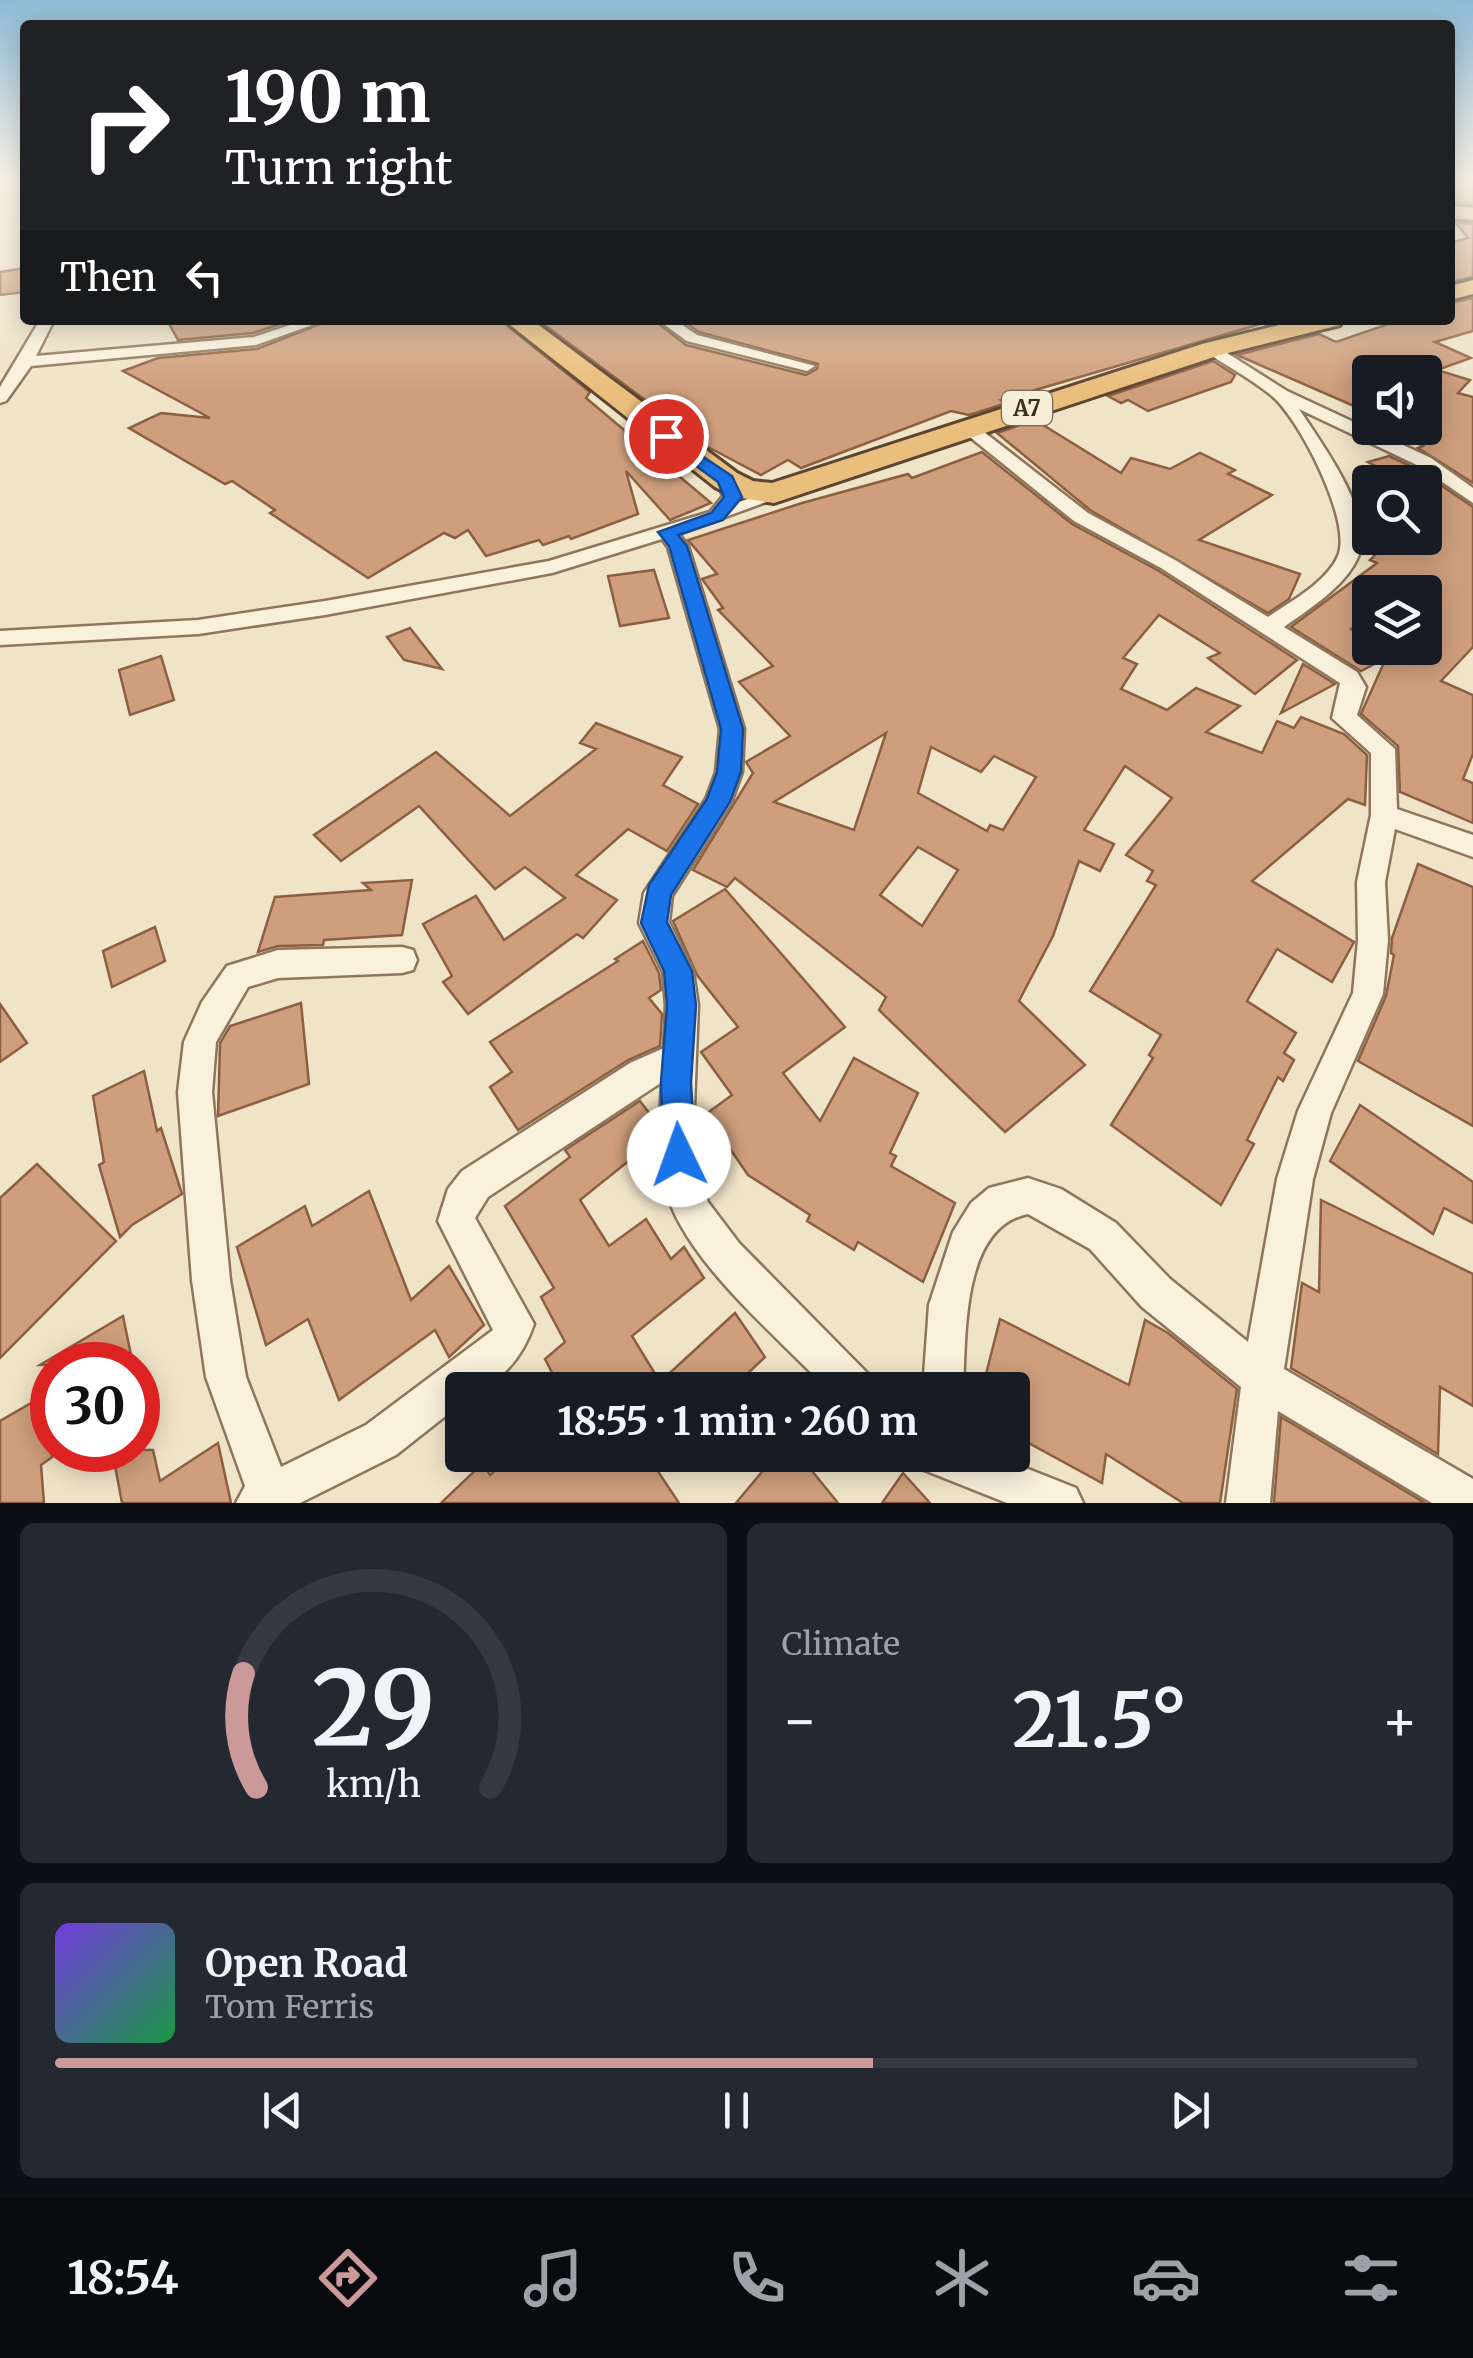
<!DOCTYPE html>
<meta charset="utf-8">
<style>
body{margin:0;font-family:Merriweather,serif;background:#242831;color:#f1f3f6;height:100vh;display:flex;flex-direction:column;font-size:38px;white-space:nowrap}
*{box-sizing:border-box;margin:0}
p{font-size:32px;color:#9ea1a6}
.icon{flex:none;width:55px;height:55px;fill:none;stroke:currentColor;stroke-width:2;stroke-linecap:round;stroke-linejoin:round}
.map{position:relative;height:1503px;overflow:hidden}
.side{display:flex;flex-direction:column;gap:20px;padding:20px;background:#0d0f14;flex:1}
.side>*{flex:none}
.hud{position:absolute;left:20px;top:20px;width:1435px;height:305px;border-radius:10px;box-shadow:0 5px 25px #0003;background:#202124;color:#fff;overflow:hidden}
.fabs{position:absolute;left:1352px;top:355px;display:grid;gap:20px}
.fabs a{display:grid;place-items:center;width:90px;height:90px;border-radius:10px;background:#171b24;box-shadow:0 5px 25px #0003;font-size:50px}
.speed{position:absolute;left:30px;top:1342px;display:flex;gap:20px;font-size:50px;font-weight:700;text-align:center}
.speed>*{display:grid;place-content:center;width:130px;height:130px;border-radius:50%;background:#171b24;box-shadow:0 5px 25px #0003;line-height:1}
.speed .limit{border:15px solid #d22;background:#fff;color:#111}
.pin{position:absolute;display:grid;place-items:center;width:85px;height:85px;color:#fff;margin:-42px;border:5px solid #fff;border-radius:50%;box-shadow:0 2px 10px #0007}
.me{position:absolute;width:110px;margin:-55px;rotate:357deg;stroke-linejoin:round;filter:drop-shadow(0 0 8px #0008)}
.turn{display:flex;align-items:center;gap:35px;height:210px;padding:0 40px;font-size:45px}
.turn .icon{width:130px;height:130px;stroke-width:2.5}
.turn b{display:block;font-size:70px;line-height:85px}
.then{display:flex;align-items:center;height:95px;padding:0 40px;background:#0003;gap:20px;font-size:38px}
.big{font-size:75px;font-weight:700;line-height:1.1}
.side .tile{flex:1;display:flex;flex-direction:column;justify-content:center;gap:15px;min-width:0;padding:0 35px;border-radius:15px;background:#242831}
.side .dial{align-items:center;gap:0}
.dial svg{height:260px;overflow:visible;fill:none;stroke:#363941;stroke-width:7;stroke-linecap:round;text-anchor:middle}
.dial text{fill:#f1f3f6;stroke:none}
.song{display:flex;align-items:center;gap:30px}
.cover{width:120px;height:120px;border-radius:15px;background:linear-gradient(135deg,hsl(260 70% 55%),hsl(140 70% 35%))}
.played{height:10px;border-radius:5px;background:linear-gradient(90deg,#cc999b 60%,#363941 60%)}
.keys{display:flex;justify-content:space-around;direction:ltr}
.heat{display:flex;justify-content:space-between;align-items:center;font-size:55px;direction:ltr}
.side .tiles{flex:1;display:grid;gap:20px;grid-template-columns:1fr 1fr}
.tile:last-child{grid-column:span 2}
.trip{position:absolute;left:445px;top:1372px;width:585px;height:100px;border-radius:10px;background:#171b24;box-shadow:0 5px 25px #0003;font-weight:700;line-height:100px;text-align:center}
.tab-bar{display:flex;height:160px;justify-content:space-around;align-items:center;background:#090b0e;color:#9ea1a6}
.tab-bar .icon{width:70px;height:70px}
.tab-bar .selected{color:#cc999b}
.tab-bar b{font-size:45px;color:#f1f3f6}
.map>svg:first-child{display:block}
.building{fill:#cf9f7d;stroke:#8d5f41;stroke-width:2.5;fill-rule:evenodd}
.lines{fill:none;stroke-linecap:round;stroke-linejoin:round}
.minor-casing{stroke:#8d765c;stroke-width:5}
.trunk-casing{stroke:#5b4430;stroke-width:6}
.minor{fill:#faf1dc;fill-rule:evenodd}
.trunk{fill:#eabe7c;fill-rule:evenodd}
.route{fill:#1a73e8;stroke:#114b97;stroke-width:2.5}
.labels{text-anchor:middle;stroke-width:8;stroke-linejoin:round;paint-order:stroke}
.shield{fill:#f7eed8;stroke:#756857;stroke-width:2.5}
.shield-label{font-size:22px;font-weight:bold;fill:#3d2e20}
</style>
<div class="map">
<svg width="1473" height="1503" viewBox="0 0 1473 1503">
<rect width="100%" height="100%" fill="#f0e4c8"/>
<g class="building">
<path d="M1450,179H1473V204L1450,202Z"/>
<path d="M1455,222L1473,224V277L1450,282V243L1468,238Z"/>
<path d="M25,268V292L0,295V272Z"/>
<path d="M1473,298V331L1435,342L1471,358L1437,370L1470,380L1458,393L1473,397V483L1418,448L1423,446L1386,428H1425V372H1370V413L1237,355L1319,334L1336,342L1400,320H1450V303Z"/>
<path d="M167,320H293L253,333L178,340Z"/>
<path d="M330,320H500L590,392L586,398L711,503L670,520L626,471L638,514L571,539L569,536L543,545L539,540L486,556L468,530L455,538L444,533L368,578L270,513L275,510L232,481L225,484L129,428L161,413L210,418L123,371L158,358L257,349Z"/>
<path d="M538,320H654L686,345L806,375L817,369L818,364L699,332L682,320H1274L1001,400L1007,403L969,415L951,411L801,468L788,460L761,475L708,447Z"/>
<path d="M1213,361L1235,375L1231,382L1148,411L1128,400L1121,403L1108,396Z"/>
<path d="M1035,420L1121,473L1131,458L1170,469L1200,453L1235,470L1228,474L1272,495L1199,540L1300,574L1289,599L1268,613L1090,510L997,433Z"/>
<path d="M982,452L1072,524L1159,571L1297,660L1255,694L1208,658L1220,653L1159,615L1123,658L1137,664L1121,689L1167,710L1196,688L1240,706L1206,732L1262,753L1277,721L1294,728L1301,717L1344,734L1367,755L1365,805L1348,799L1252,881L1354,942L1332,982L1277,949L1247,1001L1296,1033L1284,1053L1294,1060L1283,1081L1278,1077L1247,1140L1254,1144L1221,1205L1111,1125L1153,1058L1149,1055L1161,1035L1090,991L1156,885L1147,881L1153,871L1126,855L1172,798L1125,766L1084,830L1114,844L1100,871L1079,861L1053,936L1019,1001L1085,1065L1005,1132L879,1010L886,997L735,878L727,887L693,870L753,773L746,762L790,736L739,682L773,666L718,610L723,608L702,579L717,574L688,540L802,503L908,474L912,478ZM886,733L854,830L774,802ZM931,747L981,772L994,756L1036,777L1003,830L990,825L987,831L918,793ZM918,847L958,870L922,926L880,895Z"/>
<path d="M1389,456L1417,469L1473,507V647L1441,681L1473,695V754L1463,779L1473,783V823L1400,792L1398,746L1361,714L1386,658L1361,671L1291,627L1377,563L1370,560L1392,538H1425V482H1407L1368,462ZM1370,592H1425V648H1370V639L1351,629L1370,614Z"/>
<path d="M654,570L669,618L620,626L608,576Z"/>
<path d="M410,628L442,669L404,660L387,637Z"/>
<path d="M161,656L174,700L130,715L119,670Z"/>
<path d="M1303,664L1335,684L1281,713Z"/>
<path d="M596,723L682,757L663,785L698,804L667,851L628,829L576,875L617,900L583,938L577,934L468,1014L443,982L452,976L423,924L476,896L504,940L565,898L525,867L495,889L419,806L341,861L314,835L436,752L510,816L596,749L580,743Z"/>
<path d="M1418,864L1473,887V1126L1358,1061L1386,996L1394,955L1391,953L1392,938Z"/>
<path d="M412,880L402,935L324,940L323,945L278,946L258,952L275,897L371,890L363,883Z"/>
<path d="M725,889L845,1027L783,1073L820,1121L854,1058L918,1093L890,1153L896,1156L891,1166L955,1203L923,1282L858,1242L854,1250L807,1221L810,1215L748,1175L706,1114L732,1095L701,1052L738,1027L697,975L673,921Z"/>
<path d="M155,927L165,961L112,987L103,951Z"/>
<path d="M643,941L659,973L661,990L649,998L662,1014L660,1046L628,1060L518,1130L490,1087L512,1072L490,1042L618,961L615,959Z"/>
<path d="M301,1003L309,1084L218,1116L220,1043L230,1026Z"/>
<path d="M0,1004L27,1043L0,1062Z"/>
<path d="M144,1071L157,1131L161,1128L182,1194L132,1225L120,1237L99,1165L104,1162L93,1096Z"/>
<path d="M640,1101L656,1122V1139L580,1200L609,1246L646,1219L671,1259L684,1247L704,1278L632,1336L660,1382L735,1313L765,1357L730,1390H561L545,1359L565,1342L541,1297L554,1288L505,1206L570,1157L565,1150Z"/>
<path d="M1360,1105L1473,1182V1223L1444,1208L1433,1234L1330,1161Z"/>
<path d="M37,1164L116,1241L0,1358V1198Z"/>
<path d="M369,1191L411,1300L449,1266L484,1325L449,1357L435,1330L339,1400L308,1319L266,1345L237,1247L305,1206L312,1226Z"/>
<path d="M1321,1200L1473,1274V1406L1440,1387L1438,1454L1291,1368L1302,1283L1319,1292Z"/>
<path d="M123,1316L133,1365H40Z"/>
<path d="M1000,1319L1129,1385L1145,1320L1168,1333L1237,1389L1220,1503H1183L1106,1454L1102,1483L1012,1434V1390H982Z"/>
<path d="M52,1391V1457L41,1465L44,1503H0V1421Z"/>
<path d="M1281,1417L1425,1503H1274Z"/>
<path d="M218,1443L231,1503H122L112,1450H153L160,1481Z"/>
<path d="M513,1455H647L679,1503H441L483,1463L490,1475Z"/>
<path d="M776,1455H799L838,1503H736Z"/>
<path d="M903,1473L930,1503H882Z"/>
</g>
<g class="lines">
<g class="minor-casing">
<g id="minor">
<path d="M40,320H54L36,356L254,337L305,320H326L256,345L31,366L6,401L0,403V387Z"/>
<path d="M658,320H675L697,335L815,366L807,371L687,341Z"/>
<path d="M1206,346H1216L1287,391L1431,458L1473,488V503L1419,466L1299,409C1321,443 1376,515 1358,557C1345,587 1309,609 1284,627L1357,672L1366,687L1357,715L1395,749L1397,809L1473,835V857L1395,829L1385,882L1388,940L1383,994L1331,1113L1313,1179L1284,1369L1473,1479V1503H1432L1278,1411L1270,1503H1226L1241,1387L1142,1307L1090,1249L1028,1214C961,1227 966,1337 963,1390H923L929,1305L953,1232L971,1203L989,1188L1028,1178L1061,1189L1116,1223L1170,1279L1248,1342L1277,1179L1298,1111L1353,993L1358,940L1357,882L1371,815V753L1332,718L1340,683L1161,568L1074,521L960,429L975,425L1088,513L1175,560L1268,617C1290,602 1327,582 1338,556C1353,522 1298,416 1271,395C1251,379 1227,366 1206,352Z"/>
<path d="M726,474L732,476L742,497L739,502L787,485L796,491L679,534L688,546L744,729L742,772L731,803L672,896L669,922L693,971L698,1005L693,1132L700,1178L708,1202L739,1243L870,1376L876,1390H828C781,1340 713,1284 680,1224C656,1182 659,1128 662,1082L488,1197L475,1218L534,1324C523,1356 499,1390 462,1390V1403L396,1455L300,1503H236L245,1486L206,1377L192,1280L178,1092L184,1042L202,1002L227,966L278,950L402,947L413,950L417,960L413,970L402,973L278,978L248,987L216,1042L212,1092L230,1280L246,1377L281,1467L366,1425L493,1330L438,1221L448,1189L462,1171L630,1063L664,1048L666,1005L663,972L639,923L644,893L706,799L716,772L720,729L668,547L662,539L552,573L325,615L198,634L0,645V631L198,620L325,601L549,561L710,512L723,496L717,480Z"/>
<path d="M918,1455H993L1076,1488L1083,1503H1007L924,1470Z"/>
</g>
</g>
<g class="trunk-casing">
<g id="trunk">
<path d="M1450,206L1473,208V220L1450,218Z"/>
<path d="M1473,280V294L1450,300V286Z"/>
<path d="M504,320H532L737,473L753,481L772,483L1202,344L1300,320H1343L1340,325L1220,355L774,503L735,497L715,487Z"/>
</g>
</g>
<use href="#minor" class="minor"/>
<use href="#trunk" class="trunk"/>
</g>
<linearGradient id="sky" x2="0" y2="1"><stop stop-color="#8fbad6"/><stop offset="0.46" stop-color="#f8f3e6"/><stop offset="1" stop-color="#f8f3e6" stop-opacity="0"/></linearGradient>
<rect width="1473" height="389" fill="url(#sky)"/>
<path class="route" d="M666,432L732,476L742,497L723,520L678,535L687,546L743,729L741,772L730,802L671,895L667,922L692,971L696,1005L691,1082L695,1155L690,1166L679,1171L668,1166L663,1155L661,1082L667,1005L664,971L641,923L649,885L707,799L717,772L721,729L669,546L658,532L711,513L724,497L718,482L661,440V433Z"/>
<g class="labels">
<rect class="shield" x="1002" y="391" width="50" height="34" rx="8"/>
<g class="shield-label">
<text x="1027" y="416">A7</text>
</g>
</g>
</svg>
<div class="fabs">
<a><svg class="icon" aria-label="sound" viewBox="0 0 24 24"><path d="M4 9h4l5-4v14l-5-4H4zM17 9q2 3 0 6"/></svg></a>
<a><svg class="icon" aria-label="search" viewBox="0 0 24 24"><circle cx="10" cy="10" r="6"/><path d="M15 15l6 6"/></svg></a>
<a><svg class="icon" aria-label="layers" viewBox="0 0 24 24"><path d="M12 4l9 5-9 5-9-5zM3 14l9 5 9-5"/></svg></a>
</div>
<div class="speed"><div class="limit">30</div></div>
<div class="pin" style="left:666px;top:436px;background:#d93025"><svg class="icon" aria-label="arrive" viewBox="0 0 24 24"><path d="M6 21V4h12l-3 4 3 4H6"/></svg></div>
<svg class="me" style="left:679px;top:1155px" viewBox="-20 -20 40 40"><circle r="19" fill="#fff"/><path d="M0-13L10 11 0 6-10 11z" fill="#1a73e8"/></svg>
<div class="trip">18:55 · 1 min · 260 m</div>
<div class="hud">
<div class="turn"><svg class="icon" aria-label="right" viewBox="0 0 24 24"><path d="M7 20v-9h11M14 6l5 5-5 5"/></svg><div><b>190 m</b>Turn right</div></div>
<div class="then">Then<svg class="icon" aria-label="left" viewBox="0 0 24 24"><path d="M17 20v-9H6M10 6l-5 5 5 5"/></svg></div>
</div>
</div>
<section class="side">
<div class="tiles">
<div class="tile dial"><svg viewBox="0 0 100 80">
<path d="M14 69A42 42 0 1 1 86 69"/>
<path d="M14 69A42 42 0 0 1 10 34" stroke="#cc999b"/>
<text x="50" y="56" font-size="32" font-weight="700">29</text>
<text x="50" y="72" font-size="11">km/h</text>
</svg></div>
<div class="tile"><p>Climate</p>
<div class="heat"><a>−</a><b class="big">21.5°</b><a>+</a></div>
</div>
<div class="tile">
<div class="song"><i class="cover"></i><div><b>Open Road</b><p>Tom Ferris</p></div></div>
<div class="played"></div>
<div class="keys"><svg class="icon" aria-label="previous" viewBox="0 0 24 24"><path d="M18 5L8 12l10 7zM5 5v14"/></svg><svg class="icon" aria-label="pause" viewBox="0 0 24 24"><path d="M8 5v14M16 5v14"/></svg><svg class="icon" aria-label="next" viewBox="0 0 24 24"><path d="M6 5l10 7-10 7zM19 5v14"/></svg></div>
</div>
</div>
</section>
<nav class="tab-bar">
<b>18:54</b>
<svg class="icon selected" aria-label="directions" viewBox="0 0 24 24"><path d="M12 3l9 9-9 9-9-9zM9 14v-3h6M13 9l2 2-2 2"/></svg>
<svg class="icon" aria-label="music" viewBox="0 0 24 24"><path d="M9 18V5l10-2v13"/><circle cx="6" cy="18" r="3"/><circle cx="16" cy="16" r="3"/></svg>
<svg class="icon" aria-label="phone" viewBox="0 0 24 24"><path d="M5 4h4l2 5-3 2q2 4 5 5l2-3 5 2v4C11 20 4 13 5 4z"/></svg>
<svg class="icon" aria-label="climate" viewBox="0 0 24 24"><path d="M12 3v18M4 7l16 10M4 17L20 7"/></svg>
<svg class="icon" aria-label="car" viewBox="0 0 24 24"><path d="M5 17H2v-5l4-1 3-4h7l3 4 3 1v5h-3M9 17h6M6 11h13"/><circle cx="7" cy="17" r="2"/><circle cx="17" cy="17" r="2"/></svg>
<svg class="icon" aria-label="filters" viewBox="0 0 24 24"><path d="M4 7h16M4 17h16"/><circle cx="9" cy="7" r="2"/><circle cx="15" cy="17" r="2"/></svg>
</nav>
